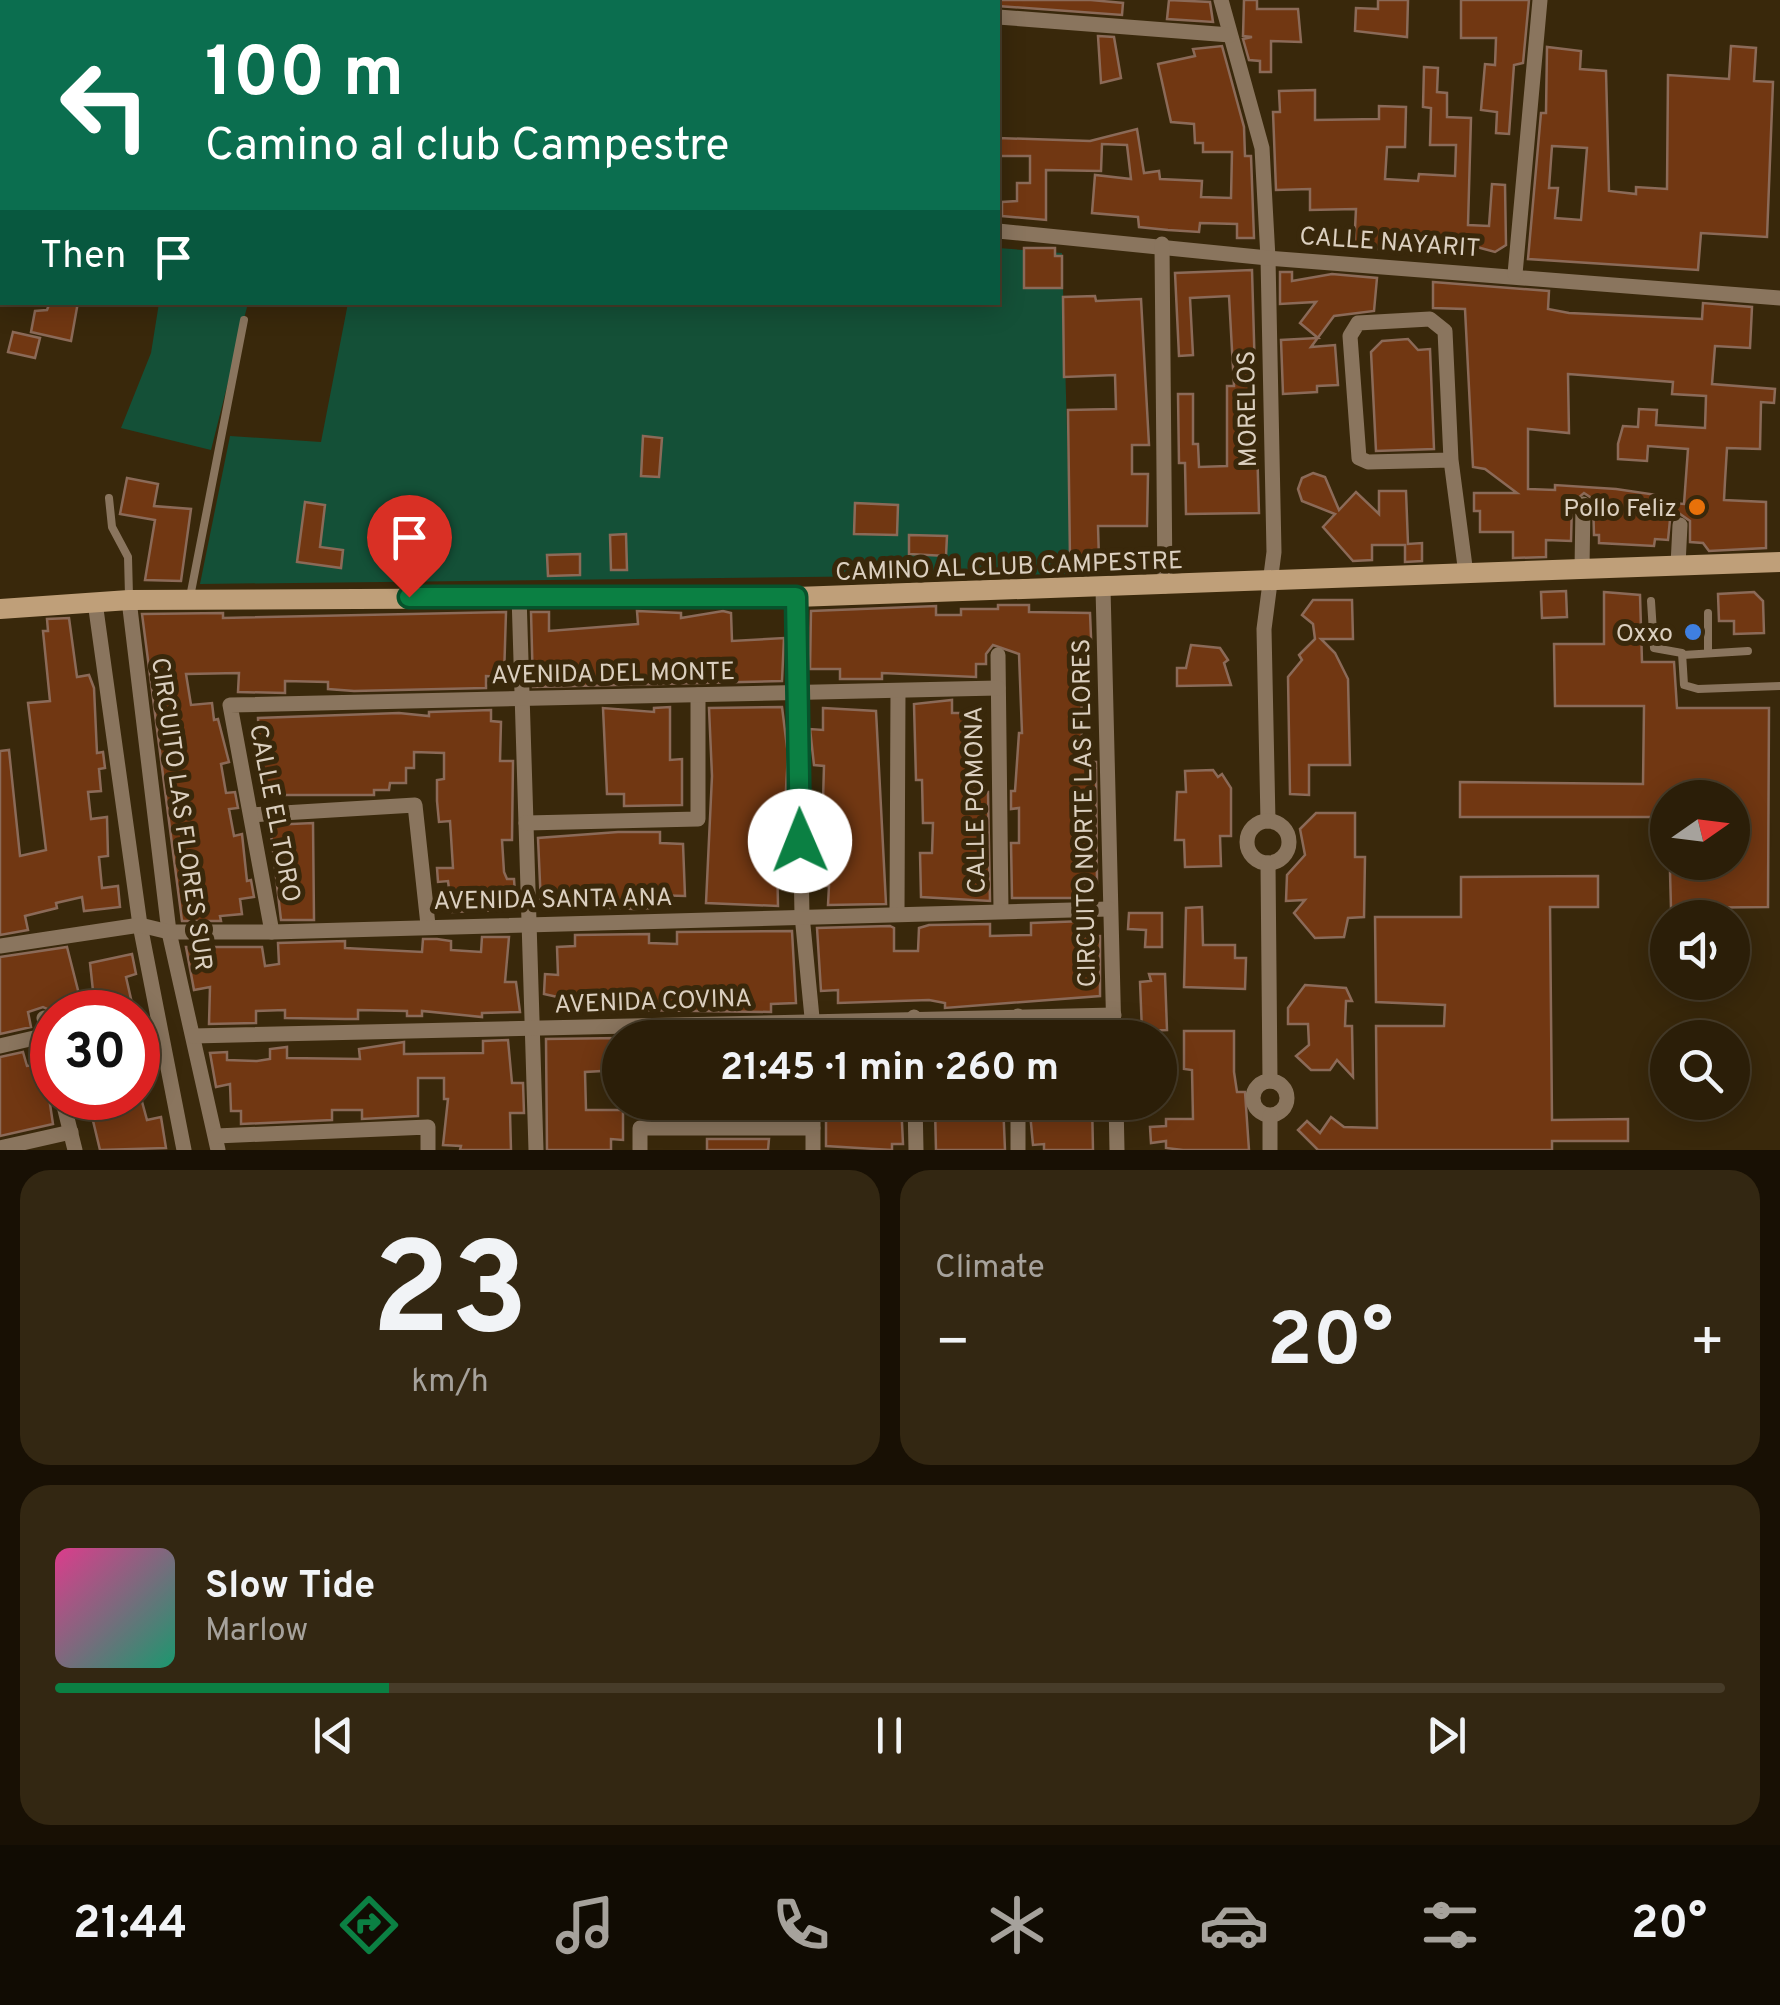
<!DOCTYPE html>
<meta charset="utf-8">
<style>
body{margin:0;font-family:Overpass,sans-serif;background:#332712;color:#f1f3f6;height:100vh;display:flex;flex-direction:column;font-size:38px;white-space:nowrap}
*{box-sizing:border-box;margin:0}
p{font-size:32px;color:#a6a29c}
.icon{flex:none;width:55px;height:55px;fill:none;stroke:currentColor;stroke-width:2;stroke-linecap:round;stroke-linejoin:round}
.map{position:relative;height:1150px;overflow:hidden}
.sheet{display:flex;flex-direction:column;gap:20px;padding:20px;background:#181004;flex:1}
.sheet>*{flex:none}
.banner{position:absolute;left:0px;top:0px;width:1000px;height:305px;box-shadow:0 5px 25px #0003,0 0 0 2px #473c29;background:#0b6e4f;color:#fff;overflow:hidden}
.needle{width:65px;rotate:76deg}
.controls{position:absolute;left:1650px;top:780px;display:grid;gap:20px}
.controls a{display:grid;place-items:center;width:100px;height:100px;border-radius:50%;background:#2b1e08;box-shadow:0 5px 25px #0003,0 0 0 2px #473c29;font-size:50px}
.speed{position:absolute;left:30px;top:990px;display:flex;gap:20px;font-size:50px;font-weight:700;text-align:center}
.speed>*{display:grid;place-content:center;width:130px;height:130px;border-radius:50%;background:#2b1e08;box-shadow:0 5px 25px #0003,0 0 0 2px #473c29;line-height:1}
.speed .limit{border:15px solid #d22;background:#fff;color:#111}
.pin{position:absolute;display:grid;place-items:center;width:85px;height:85px;color:#fff;margin:-102px -42px;border-radius:50% 50% 50% 0;rotate:-45deg;box-shadow:0 0 10px #0007}
.pin .icon{rotate:45deg}
.me{position:absolute;width:110px;margin:-55px;rotate:359deg;stroke-linejoin:round;filter:drop-shadow(0 0 8px #0008)}
.turn{display:flex;align-items:center;gap:35px;height:210px;padding:0 40px;font-size:45px}
.turn .icon{width:130px;height:130px;stroke-width:2.5}
.turn b{display:block;font-size:70px;line-height:85px}
.then{display:flex;align-items:center;height:95px;padding:0 40px;background:#0003;gap:20px;font-size:38px}
.big{font-size:75px;font-weight:700;line-height:1.1}
.sheet .card{flex:1;display:flex;flex-direction:column;justify-content:center;gap:15px;min-width:0;padding:0 35px;border-radius:30px;background:#332712}
.sheet .dial{align-items:center;gap:0}
.dial b{font-size:130px;line-height:1}
.song{display:flex;align-items:center;gap:30px}
.cover{width:120px;height:120px;border-radius:15px;background:linear-gradient(135deg,hsl(330 70% 55%),hsl(160 70% 35%))}
.played{height:10px;border-radius:5px;background:linear-gradient(90deg,#0b8043 20%,#473c29 20%)}
.keys{display:flex;justify-content:space-around;direction:ltr}
.heat{display:flex;justify-content:space-between;align-items:center;font-size:55px;direction:ltr}
.sheet .tiles{flex:1;display:grid;gap:20px;grid-template-columns:1fr 1fr}
.card:last-child{grid-column:span 2}
.trip{position:absolute;left:602px;top:1020px;width:575px;height:100px;border-radius:50px;background:#2b1e08;box-shadow:0 5px 25px #0003,0 0 0 2px #473c29;font-weight:700;line-height:100px;text-align:center}
.dock{display:flex;height:160px;justify-content:space-around;align-items:center;background:#110c03;color:#a6a29c}
.dock .icon{width:70px;height:70px}
.dock .current{color:#0b8043}
.dock b{font-size:45px;color:#f1f3f6}
.map>svg:first-child{display:block}
.green{fill:#145037}
.building{fill:#713712;stroke:#8b6a58;stroke-width:2.5;fill-rule:evenodd}
.lines{fill:none;stroke-linecap:round;stroke-linejoin:round}
.lane{stroke:#8a755e;stroke-width:8}
.street{stroke:#8a755e;stroke-width:15}
.secondary{stroke:#bf9f79;stroke-width:20}
.route-casing{stroke:#07532c;stroke-width:25}
.route{stroke:#0b8043;stroke-width:18}
.food-dot{fill:#e8710a;stroke:#39280b;stroke-width:4}
.shop-dot{fill:#3f7fe0;stroke:#39280b;stroke-width:4}
.labels{text-anchor:middle;stroke-width:10;stroke-linejoin:round;paint-order:stroke}
.street-label{font-size:25px;fill:#dbcfbf;stroke:#39280b}
.poi-label{font-size:25px;fill:#dbcfbf;stroke:#39280b;text-anchor:end}
</style>
<div class="map">
<svg width="1780" height="1150" viewBox="0 0 1780 1150">
<rect width="100%" height="100%" fill="#39280b"/>
<g class="green">
<path d="M998,248L1062,253L1071,574L200,584L230,436L321,442L348,303L998,302Z"/>
<path d="M159,303H248L211,450L121,428L151,353Z"/>
</g>
<g class="building">
<path d="M998,0H1091L1123,3L1122,15L998,6Z"/>
<path d="M1169,0L1210,2L1213,22L1167,19Z"/>
<path d="M1244,0H1257V9H1298L1301,42L1271,41V72H1260V61L1249,60L1243,39L1252,37L1243,36Z"/>
<path d="M1378,0H1408L1407,37L1355,31L1356,8L1378,9Z"/>
<path d="M1461,0H1529L1523,63L1514,65L1509,134L1496,133L1497,112L1481,110L1485,64L1495,65L1496,38H1461Z"/>
<path d="M1098,36L1114,37L1121,78L1101,83Z"/>
<path d="M1222,46L1244,127L1245,156H1251L1254,238H1237V224L1200,223L1199,232L1168,230L1139,227L1138,217L1092,213L1095,175L1131,179L1127,145L1102,144L1101,171L1046,170V220L1002,216V202L1017,201V183H1030V156H998V138L1090,141L1137,129L1144,173L1159,171L1160,179L1202,181L1201,197L1231,198L1232,152H1203V143H1195L1194,124L1171,122L1158,64L1195,56L1193,49Z"/>
<path d="M1731,46L1756,48L1754,81L1773,82L1767,237L1701,233L1698,270L1528,259L1541,113H1546L1547,47L1581,51L1580,69L1606,71L1609,191L1636,194V187L1667,189L1668,75L1729,79ZM1552,146L1587,148L1581,220L1555,218L1558,188H1549Z"/>
<path d="M1424,67L1438,68L1437,92L1447,93V117L1471,118L1468,225L1489,226L1492,184L1505,185L1506,245L1495,252L1473,246V253L1354,248L1356,209L1310,210V189L1276,190L1273,112H1280L1279,91L1315,90V120L1379,119V106L1406,107L1405,147H1387L1385,179L1418,181L1419,174L1455,176L1456,145H1430L1431,108L1423,107Z"/>
<path d="M1024,248H1055V256H1062V288H1024Z"/>
<path d="M1252,270L1259,513L1186,514L1185,463H1179L1178,394H1193V444H1198L1199,467L1227,466V386H1234L1229,296L1190,298L1193,355L1179,356L1175,273Z"/>
<path d="M1280,272H1292V281L1332,274L1377,278L1374,311L1334,316L1311,347L1335,345L1338,385L1317,386V392L1283,394L1281,340L1318,338L1300,323L1316,302L1280,304Z"/>
<path d="M1433,282L1549,291L1548,309L1569,313L1702,319L1703,303L1752,307L1750,348L1715,346L1712,384L1775,389L1774,403L1761,402L1760,449L1727,448L1725,481L1724,500L1766,502V548L1709,551L1703,543L1690,542V521L1680,514L1670,520L1668,540L1655,539L1654,546L1599,543V535H1594L1593,499L1584,493L1572,503L1571,541L1546,540V557L1513,558V532H1480V511H1474V493H1517L1485,469L1473,467L1465,309L1433,308ZM1568,374L1673,382L1672,394L1706,396L1705,428L1656,425L1657,410L1639,409L1638,427L1623,426L1618,444V459L1647,461L1648,446L1688,449L1684,504L1657,502V495L1616,489L1555,485V490L1528,489V429L1569,433Z"/>
<path d="M1095,296L1096,301L1141,299L1149,445H1132V474H1148L1147,526H1098L1099,559H1070L1068,410L1116,409L1115,375L1064,377L1063,297Z"/>
<path d="M50,302H78L71,341L31,332L35,311L47,310Z"/>
<path d="M13,332L40,338L35,358L8,352Z"/>
<path d="M1408,339L1418,350L1430,349L1434,449L1376,451L1371,352L1382,341Z"/>
<path d="M643,436L662,438L659,477L641,476Z"/>
<path d="M1313,473L1325,477L1339,510L1356,492L1379,514V491H1406L1408,544L1422,543V561L1405,562V545H1372V560L1353,561L1323,527L1335,514L1302,501L1298,489L1302,478Z"/>
<path d="M127,478L158,484L154,506L191,509L181,581L145,580L155,520L120,514Z"/>
<path d="M305,502L325,505L320,547L343,550L341,568L297,562Z"/>
<path d="M855,503L898,505L897,535L854,534Z"/>
<path d="M626,534L627,570H611L610,535Z"/>
<path d="M909,535L947,536L946,556L909,554Z"/>
<path d="M580,554V575L548,576L547,555Z"/>
<path d="M1566,591L1567,617L1542,618L1541,592Z"/>
<path d="M1604,592L1640,595L1642,662H1674L1677,708H1769L1768,907L1671,908L1670,872L1678,862H1732V798H1668V817H1460V782L1643,784L1644,706H1555L1554,644H1604Z"/>
<path d="M1754,592L1763,601L1764,633L1734,634V621H1719L1718,594Z"/>
<path d="M1313,600H1352L1353,639H1321L1335,653L1348,679L1350,765H1309V795L1290,794L1288,677L1302,660L1299,655L1315,639L1313,624L1302,615Z"/>
<path d="M998,605H1029V612L1090,613L1092,661H1081L1082,751L1083,762H1096L1097,883L1084,884V898H1012L1011,843H1019V808L1011,809V791H1015L1019,733H1022L1019,654L993,645L986,654V664H976V677L882,673V679H840V669H810L811,611L936,606V615H961V609H998Z"/>
<path d="M637,611L681,613V618L723,611L731,613L732,641L784,638L782,681L533,687L531,612H549V631L638,624Z"/>
<path d="M506,612L504,677L486,676V688L354,691L328,689V682L285,681V693L238,692L239,673L186,674L191,705L212,703L214,720L218,719L229,762L221,764L226,793L235,792L238,808L229,809L234,836L242,834L247,881L251,880L254,897L240,899L242,914L220,916L221,921H182L142,614L223,613V618Z"/>
<path d="M69,618L77,677L89,675L94,688L97,753L103,752L105,768L99,769L101,791L88,792L91,819L107,817L108,856L99,857L102,888L118,886L120,907L84,911L82,897L56,903L57,908L25,916L28,930L0,935V751L9,750L20,856L46,850L28,703L50,701L43,631H48L47,619Z"/>
<path d="M1191,645L1220,648L1228,660L1224,663L1231,685L1177,686V668H1186Z"/>
<path d="M952,700V713H978L981,792H988L990,901L921,897L920,853H932L933,823H923L922,780H916L914,704Z"/>
<path d="M670,707V760L682,759V805L624,806V794H607L603,708L654,712V708Z"/>
<path d="M782,707L788,755L785,806H776L778,906L706,903L712,776L709,708Z"/>
<path d="M823,708L876,711L886,904L828,905L829,886H815L813,800H823L824,766L814,765L810,729L823,730Z"/>
<path d="M491,710V721L501,722L500,761H513L512,840H502L504,872L507,879H514L515,894H505L506,910L452,912L448,881L438,882L437,868H453L450,821L439,822L437,801V780L444,779V753L414,752V768H406V783H390L389,790H374V795H261L258,718L399,713L429,716V712Z"/>
<path d="M1213,770L1218,777L1222,774L1231,788V836H1220L1221,866L1185,867L1184,840H1175L1177,792H1186L1185,771Z"/>
<path d="M1316,813H1355V857H1365L1364,917L1348,918L1344,937L1315,938L1294,913L1305,900L1286,901L1287,875L1305,855L1300,829Z"/>
<path d="M313,823L314,920H281L270,825Z"/>
<path d="M618,832H660V843L683,844L685,896L652,895V908L634,909L541,905L538,838Z"/>
<path d="M1598,876V907H1550L1552,1120L1628,1119V1141H1552V1150H1318L1298,1130L1307,1121L1320,1133L1331,1117L1344,1127L1377,1128L1376,1026H1444L1445,1005L1376,1002L1375,917H1461V877Z"/>
<path d="M1202,907L1203,945H1235V958H1246L1245,989L1184,987L1186,908Z"/>
<path d="M1129,913H1162V947H1145L1146,930L1128,929Z"/>
<path d="M1085,921V937L1100,936V996L945,1008V1003L929,1000L838,1003V990L821,991L817,928L890,926L894,928V951H918L919,928L929,925L990,924V936L1031,935V923Z"/>
<path d="M792,931L796,1003L771,1004V1012L631,1010V1000L585,998V1010H571V1000L544,994L545,974L558,975L557,947L575,946V935L649,934V943L677,944V932Z"/>
<path d="M482,937H509L505,982H516L520,1012L482,1013V1017L422,1011V1016H407V1011L358,1010V1019H345L285,1018V1010L256,1011V1023L209,1024L210,987L194,990L186,947H262L265,966L279,964L278,943L345,941V948L422,952L423,939H437L451,941V950L481,952Z"/>
<path d="M67,947L81,1002L94,1000L90,963L132,954L136,974L126,977L134,1012H54L43,1007L28,1012L31,1027L0,1034V957Z"/>
<path d="M1149,974H1165L1167,1030L1142,1031L1140,982L1151,981Z"/>
<path d="M1305,985L1346,988L1352,1001H1346L1345,1026H1352L1353,1077L1337,1060L1330,1070H1311L1296,1056L1309,1045L1308,1024H1288V1008Z"/>
<path d="M1184,1031H1234V1072L1237,1092H1245L1249,1150H1183L1166,1148V1141L1151,1143L1150,1127L1166,1126V1119H1193L1192,1070L1184,1069Z"/>
<path d="M620,1038V1070L585,1072L586,1110H623V1140L611,1139V1150H547L546,1039Z"/>
<path d="M508,1040L512,1083H523L524,1113H510L511,1150H460L461,1146L443,1145L448,1099H444V1078H418V1116L362,1119V1110H332V1120L241,1124V1111H231L230,1084L216,1087L210,1053L227,1052V1060L257,1061L270,1059V1049L287,1047V1058L360,1059L359,1049L404,1042V1054L483,1053V1041Z"/>
<path d="M23,1052L27,1066L44,1064L53,1124L0,1136V1057Z"/>
<path d="M73,1098H141L147,1120L161,1117L166,1148L100,1150L89,1104L76,1107Z"/>
<path d="M847,1102H901L903,1144H892V1150L826,1146V1112H847Z"/>
<path d="M939,1102H1003L1005,1150H936L935,1109H939Z"/>
<path d="M1029,1102H1092L1093,1150H1044V1144L1033,1145Z"/>
<path d="M707,1139H769L768,1150H707Z"/>
</g>
<g class="lines">
<g class="lane">
<path d="M109,498L112,527L128,557L129,596"/>
<path d="M190,597L244,320"/>
<path d="M1651,601L1654,648L1682,653L1684,685L1698,689L1780,686"/>
<path d="M1708,653V613"/>
<path d="M1683,655L1748,651"/>
</g>
<g class="street">
<path d="M1221,0L1262,148L1268,258L1274,552L1264,629L1268,821"/>
<path d="M34,2V0"/>
<path d="M485,2V0"/>
<path d="M688,2V1"/>
<path d="M998,17L1230,35"/>
<path d="M998,231L1268,258L1780,298"/>
<path d="M1162,244L1165,586"/>
<path d="M1515,274L1540,0"/>
<path d="M1451,460L1368,462L1359,458L1350,336L1358,323L1430,319L1445,331L1451,460L1466,574"/>
<path d="M1678,565L1680,525"/>
<path d="M1582,569L1583,504"/>
<path d="M1103,588L1114,1038"/>
<path d="M519,595L536,1150"/>
<path d="M796,597L802,915L814,1038"/>
<path d="M129,600L169,932L218,1150"/>
<path d="M95,602L140,925L184,1150"/>
<path d="M998,655L1001,911"/>
<path d="M251,815L415,805L428,925"/>
<circle cx="1268" cy="842" r="21"/>
<path d="M526,823L698,819V695"/>
<path d="M1268,863L1270,1081"/>
<path d="M897,913L898,691"/>
<path d="M272,932L230,705L998,688"/>
<path d="M0,946L140,925L169,932H272L1109,909"/>
<path d="M1018,1016V1038"/>
<path d="M914,1017L915,1038"/>
<path d="M44,1018L52,1056"/>
<path d="M193,1036L1114,1015"/>
<path d="M0,1046L47,1035"/>
<circle cx="1270" cy="1098" r="17"/>
<path d="M62,1098L75,1150"/>
<path d="M813,1102V1150"/>
<path d="M915,1102L916,1150"/>
<path d="M1018,1102V1150"/>
<path d="M1116,1102L1117,1150"/>
<path d="M1270,1116V1150"/>
<path d="M216,1136L428,1127V1150"/>
<path d="M0,1148L71,1132"/>
<path d="M640,1150V1128H813"/>
</g>
<path class="secondary" d="M0,609L129,600L796,597L1780,562"/>
</g>
<g class="lines">
<g class="route-casing">
<path id="route" d="M409,597H796L800,841"/>
</g>
<use href="#route" class="route"/>
</g>
<circle class="food-dot" cx="1697" cy="507" r="10"/>
<circle class="shop-dot" cx="1693" cy="632" r="10"/>
<g class="labels">
<g class="street-label">
<text transform="translate(1390 241) rotate(4)" y="9">CALLE NAYARIT</text>
<text transform="translate(1246 409) rotate(-91)" y="9">MORELOS</text>
<text transform="translate(1009 565) rotate(-2)" y="9">CAMINO AL CLUB CAMPESTRE</text>
<text transform="translate(613 672) rotate(-1)" y="9">AVENIDA DEL MONTE</text>
<text transform="translate(974 800) rotate(-91)" y="9">CALLE POMONA</text>
<text transform="translate(276 813) rotate(79)" y="9">CALLE EL TORO</text>
<text transform="translate(1083 813) rotate(-91)" y="9">CIRCUITO NORTE LAS FLORES</text>
<text transform="translate(183 814) rotate(82)" y="9">CIRCUITO LAS FLORES SUR</text>
<text transform="translate(553 898) rotate(-1)" y="9">AVENIDA SANTA ANA</text>
<text transform="translate(653 1000) rotate(-2)" y="9">AVENIDA COVINA</text>
</g>
<g class="poi-label">
<text x="1677" y="516">Pollo Feliz</text>
<text x="1673" y="641">Oxxo</text>
</g>
</g>
</svg>
<div class="controls">
<a><svg class="needle" viewBox="-14 -14 28 28"><path d="M0-13l5 13h-10z" fill="#e53935"/><path d="M0 13l5-13h-10z" fill="#a6a29c"/></svg></a>
<a><svg class="icon" aria-label="sound" viewBox="0 0 24 24"><path d="M4 9h4l5-4v14l-5-4H4zM17 9q2 3 0 6"/></svg></a>
<a><svg class="icon" aria-label="search" viewBox="0 0 24 24"><circle cx="10" cy="10" r="6"/><path d="M15 15l6 6"/></svg></a>
</div>
<div class="speed"><div class="limit">30</div></div>
<div class="pin" style="left:409px;top:597px;background:#d93025"><svg class="icon" aria-label="arrive" viewBox="0 0 24 24"><path d="M6 21V4h12l-3 4 3 4H6"/></svg></div>
<svg class="me" style="left:800px;top:841px" viewBox="-20 -20 40 40"><circle r="19" fill="#fff"/><path d="M0-13L10 11 0 6-10 11z" fill="#0b8043"/></svg>
<div class="trip">21:45 · 1 min · 260 m</div>
<div class="banner">
<div class="turn"><svg class="icon" aria-label="left" viewBox="0 0 24 24"><path d="M17 20v-9H6M10 6l-5 5 5 5"/></svg><div><b>100 m</b>Camino al club Campestre</div></div>
<div class="then">Then<svg class="icon" aria-label="arrive" viewBox="0 0 24 24"><path d="M6 21V4h12l-3 4 3 4H6"/></svg></div>
</div>
</div>
<section class="sheet">
<div class="tiles">
<div class="card dial"><b>23</b><p>km/h</p></div>
<div class="card"><p>Climate</p>
<div class="heat"><a>−</a><b class="big">20°</b><a>+</a></div>
</div>
<div class="card">
<div class="song"><i class="cover"></i><div><b>Slow Tide</b><p>Marlow</p></div></div>
<div class="played"></div>
<div class="keys"><svg class="icon" aria-label="previous" viewBox="0 0 24 24"><path d="M18 5L8 12l10 7zM5 5v14"/></svg><svg class="icon" aria-label="pause" viewBox="0 0 24 24"><path d="M8 5v14M16 5v14"/></svg><svg class="icon" aria-label="next" viewBox="0 0 24 24"><path d="M6 5l10 7-10 7zM19 5v14"/></svg></div>
</div>
</div>
</section>
<nav class="dock">
<b>21:44</b>
<svg class="icon current" aria-label="directions" viewBox="0 0 24 24"><path d="M12 3l9 9-9 9-9-9zM9 14v-3h6M13 9l2 2-2 2"/></svg>
<svg class="icon" aria-label="music" viewBox="0 0 24 24"><path d="M9 18V5l10-2v13"/><circle cx="6" cy="18" r="3"/><circle cx="16" cy="16" r="3"/></svg>
<svg class="icon" aria-label="phone" viewBox="0 0 24 24"><path d="M5 4h4l2 5-3 2q2 4 5 5l2-3 5 2v4C11 20 4 13 5 4z"/></svg>
<svg class="icon" aria-label="climate" viewBox="0 0 24 24"><path d="M12 3v18M4 7l16 10M4 17L20 7"/></svg>
<svg class="icon" aria-label="car" viewBox="0 0 24 24"><path d="M5 17H2v-5l4-1 3-4h7l3 4 3 1v5h-3M9 17h6M6 11h13"/><circle cx="7" cy="17" r="2"/><circle cx="17" cy="17" r="2"/></svg>
<svg class="icon" aria-label="filters" viewBox="0 0 24 24"><path d="M4 7h16M4 17h16"/><circle cx="9" cy="7" r="2"/><circle cx="15" cy="17" r="2"/></svg>
<b>20°</b>
</nav>
